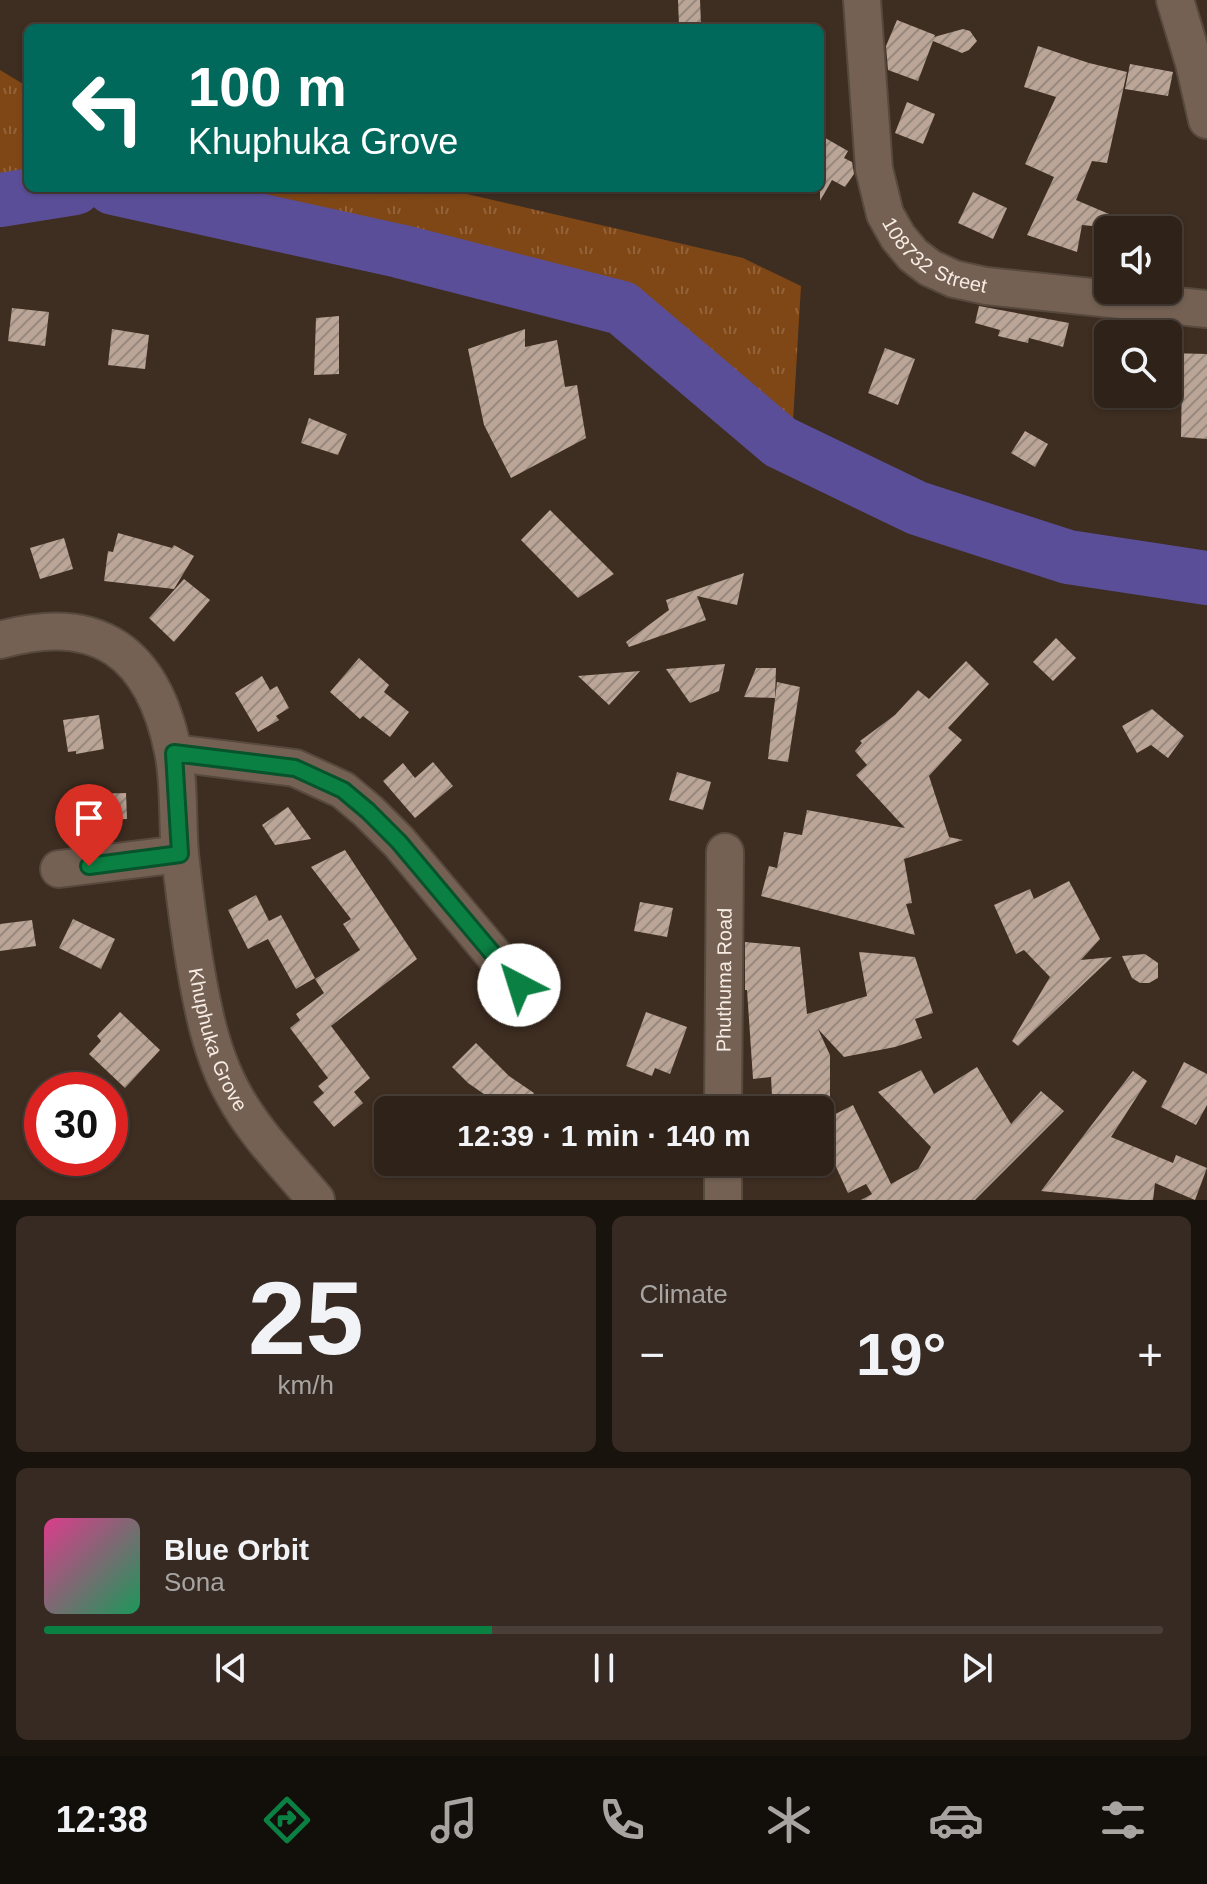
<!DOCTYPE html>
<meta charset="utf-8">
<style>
body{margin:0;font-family:Arial,sans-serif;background:#362a22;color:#f1f3f6;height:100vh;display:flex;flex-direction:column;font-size:30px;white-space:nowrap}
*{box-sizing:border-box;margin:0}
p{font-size:26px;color:#a7a4a2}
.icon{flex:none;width:44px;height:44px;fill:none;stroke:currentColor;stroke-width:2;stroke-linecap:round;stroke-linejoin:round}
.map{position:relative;height:1200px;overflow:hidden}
.panel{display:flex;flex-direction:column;gap:16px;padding:16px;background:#19130e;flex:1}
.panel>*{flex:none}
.banner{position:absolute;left:24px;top:24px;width:800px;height:168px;border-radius:12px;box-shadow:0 2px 6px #0004,0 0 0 2px #493f38;background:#00695c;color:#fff;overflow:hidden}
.controls{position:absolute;left:1094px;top:216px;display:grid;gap:16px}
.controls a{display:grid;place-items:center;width:88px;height:88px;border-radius:12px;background:#2e2219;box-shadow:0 2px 6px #0004,0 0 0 2px #493f38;font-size:40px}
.speed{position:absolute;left:24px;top:1072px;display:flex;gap:16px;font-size:40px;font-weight:700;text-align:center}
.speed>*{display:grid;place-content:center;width:104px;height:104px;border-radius:50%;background:#2e2219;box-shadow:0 2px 6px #0004,0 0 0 2px #493f38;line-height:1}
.speed .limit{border:12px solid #d22;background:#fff;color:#111}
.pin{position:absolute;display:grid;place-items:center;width:68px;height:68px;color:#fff;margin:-82px -34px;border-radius:50% 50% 50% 0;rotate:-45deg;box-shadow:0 0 8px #0007}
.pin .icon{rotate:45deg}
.me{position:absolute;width:88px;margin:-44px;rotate:320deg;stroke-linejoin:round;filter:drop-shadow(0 0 6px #0008)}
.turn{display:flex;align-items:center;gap:28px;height:168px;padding:0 32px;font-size:36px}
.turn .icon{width:104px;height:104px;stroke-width:2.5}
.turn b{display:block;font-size:56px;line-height:68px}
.big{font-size:60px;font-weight:600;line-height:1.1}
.panel .tile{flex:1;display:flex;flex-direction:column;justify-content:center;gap:12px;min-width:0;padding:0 28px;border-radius:12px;background:#362a22}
.panel .dial{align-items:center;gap:0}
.dial b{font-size:104px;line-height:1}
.song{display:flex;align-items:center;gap:24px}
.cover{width:96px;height:96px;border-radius:12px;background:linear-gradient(135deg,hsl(330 70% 55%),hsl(150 70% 35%))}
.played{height:8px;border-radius:4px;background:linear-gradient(90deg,#0b8043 40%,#493f38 40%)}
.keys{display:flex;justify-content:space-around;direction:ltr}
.heat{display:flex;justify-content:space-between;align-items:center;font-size:44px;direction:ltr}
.panel .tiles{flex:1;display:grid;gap:16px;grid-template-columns:1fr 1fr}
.tile:last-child{grid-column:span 2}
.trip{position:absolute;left:374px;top:1096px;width:460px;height:80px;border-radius:12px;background:#2e2219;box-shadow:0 2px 6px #0004,0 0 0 2px #493f38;font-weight:600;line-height:80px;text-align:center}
.menu{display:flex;height:128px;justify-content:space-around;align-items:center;background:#120e0a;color:#a7a4a2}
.menu .icon{width:56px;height:56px}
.menu .on{color:#0b8043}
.menu b{font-size:36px;color:#f1f3f6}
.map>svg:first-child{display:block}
.grass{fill:url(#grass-tufts)}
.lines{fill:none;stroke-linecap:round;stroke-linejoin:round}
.river{stroke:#5b4e98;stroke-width:54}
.building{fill:url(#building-hatch)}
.street-casing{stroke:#57493e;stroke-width:40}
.street{stroke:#746153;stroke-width:36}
.route-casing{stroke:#07532c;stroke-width:20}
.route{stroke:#0b8043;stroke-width:14}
.labels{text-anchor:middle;stroke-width:8;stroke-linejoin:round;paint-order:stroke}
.street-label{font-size:20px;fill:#f7ece4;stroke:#3e2d21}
</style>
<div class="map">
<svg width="1207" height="1200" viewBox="0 0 1207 1200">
<defs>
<pattern id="grass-tufts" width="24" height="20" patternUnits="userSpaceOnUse" patternTransform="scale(2)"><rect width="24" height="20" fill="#804716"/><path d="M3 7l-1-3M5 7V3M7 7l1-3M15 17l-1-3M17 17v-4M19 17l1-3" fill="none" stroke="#936238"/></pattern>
<pattern id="building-hatch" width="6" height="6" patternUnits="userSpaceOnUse" patternTransform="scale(2)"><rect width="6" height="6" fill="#baa597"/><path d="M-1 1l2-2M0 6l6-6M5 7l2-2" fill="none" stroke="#98897e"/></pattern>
</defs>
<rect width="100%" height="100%" fill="#3e2d21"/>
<g class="grass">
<path d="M0,70L28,87V176L0,181Z"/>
<path d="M172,188H441L743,258L801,286L792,438L622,299Z"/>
</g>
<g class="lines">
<g class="river">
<path d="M113,188L399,251L622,308L780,442L917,508L1068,557L1207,578"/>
<path d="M0,200L75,188"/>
</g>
</g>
<g class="building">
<path d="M678,0H700L701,25H679Z"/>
<path d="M897,20L935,35L934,37L963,29L970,31L977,41L969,50L962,53L933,41L918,81L888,70L886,46Z"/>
<path d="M1038,46L1089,63L1127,72L1107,163L1092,161L1076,200L1135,225L1134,230L1082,225L1077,252L1027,235L1054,177L1025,164L1056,97L1024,87Z"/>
<path d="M1130,64L1173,72L1168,96L1125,89Z"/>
<path d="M907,102L935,114L923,144L895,133Z"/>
<path d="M820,135L848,151L844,158L852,162L854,174L845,187L832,180L820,201Z"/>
<path d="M973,192L1007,208L993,239L958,223Z"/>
<path d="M979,306L1069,323L1063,347L1029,338L1028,343L998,336L1000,330L975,323Z"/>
<path d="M12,308L49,312L45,346L8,341Z"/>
<path d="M339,316V374L314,375L316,318Z"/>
<path d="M112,329L149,335L145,369L108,365Z"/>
<path d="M525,329V347L557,340L565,387L577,385L586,438L511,478L484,425L468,349Z"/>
<path d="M885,348L915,359L898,405L868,393Z"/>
<path d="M1168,353L1207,354V439L1181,437L1182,375L1168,371Z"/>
<path d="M309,418L347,434L338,455L301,443Z"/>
<path d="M1025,431L1048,444L1035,467L1011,453Z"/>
<path d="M550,510L614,574L578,598L521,540Z"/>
<path d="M118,533L172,548L174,545L194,556L174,589L104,581L108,551L113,552Z"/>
<path d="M64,538L73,569L40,579L30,548Z"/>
<path d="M744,573L737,605L697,596L706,620L629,647L626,642L669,610L666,600Z"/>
<path d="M184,579L210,600L174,642L149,618Z"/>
<path d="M1056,638L1076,658L1053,681L1033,662Z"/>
<path d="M359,658L389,685L384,692L409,712L390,737L363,716L360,719L330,692Z"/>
<path d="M966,661L989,684L948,728L962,740L929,776L949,837L963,840L904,859L912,903L906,904L915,935L761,896L769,866L777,868L784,832L802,835L807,810L905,828L856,775L867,765L855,751L862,743L860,741L895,715L918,690L929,699Z"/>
<path d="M725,664L719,691L690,703L666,669Z"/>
<path d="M756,668H776L775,698L744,697Z"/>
<path d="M640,671L609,705L578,676Z"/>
<path d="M262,676L270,690L277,686L289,708L276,716L279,720L258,732L235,693Z"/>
<path d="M777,682L800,687L788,762L768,759Z"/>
<path d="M1152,709L1184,736L1168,758L1151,745L1137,753L1122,726Z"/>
<path d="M99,715L104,749L76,754V751L68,752L63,720Z"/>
<path d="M433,762L453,786L415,818L383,781L403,763L415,778Z"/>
<path d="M677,772L711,782L703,810L669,800Z"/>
<path d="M126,793L127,819L95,820L94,794Z"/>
<path d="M288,807L311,839L275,845L262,825Z"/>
<path d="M345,850L417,959L331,1026L370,1078L354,1092L363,1103L334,1127L313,1102L324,1093L318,1086L328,1078L290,1028L300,1020L296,1014L324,993L315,979L360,950L343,924L351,919L311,867Z"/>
<path d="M1069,881L1100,939L1081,960L1112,957L1018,1046L1012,1041L1050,977L1024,950L1016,954L994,905L1030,889L1034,899Z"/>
<path d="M256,895L269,921L281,915L315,978L296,989L268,939L248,949L228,910Z"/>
<path d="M640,902L673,908L667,937L634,931Z"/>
<path d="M73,919L115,939L101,969L59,948Z"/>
<path d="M32,920L36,946L0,951V924Z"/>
<path d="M745,942L800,947L807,1014L867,996L859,952L915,957L933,1013L915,1019L922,1038L895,1047L844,1057L818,1029L830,1055V1110H797V1094L772,1096L771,1077L753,1079L747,990H745Z"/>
<path d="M1145,954L1158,963V978L1149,983H1140L1132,978L1122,956Z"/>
<path d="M120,1012L160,1050L125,1088L89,1054L101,1041L97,1036Z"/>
<path d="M646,1012L687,1027L670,1074L655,1068L652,1076L626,1066Z"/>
<path d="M476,1043L509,1076L534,1093L522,1110H507L468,1083L452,1067Z"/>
<path d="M1184,1062L1207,1074V1105L1196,1125L1161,1107Z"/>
<path d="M977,1067L1011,1124L1041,1091L1064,1111L975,1200H861L872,1194L866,1184L848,1193L831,1156H820V1122L853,1105L891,1184L918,1169L931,1147L878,1092L921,1070L934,1094Z"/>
<path d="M1133,1071L1147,1081L1111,1137L1173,1163L1176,1155L1207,1168L1195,1200L1155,1183L1153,1200H1128L1041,1191Z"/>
</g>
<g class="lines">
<g class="street-casing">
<g id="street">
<path id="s1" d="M862,0L874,169L885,214L898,237L913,255L930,268L954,279L986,286L1207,309"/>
<path d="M1175,0L1194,63L1207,120"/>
<path id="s2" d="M0,640C99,612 153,653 173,751C180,784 177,821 180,854C186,908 193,963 205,1016C211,1042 221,1072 234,1095C255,1134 288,1166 316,1200"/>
<path d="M174,753L295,768L343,790L368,811L399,842L519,985"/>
<path d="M59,869L180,854"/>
<path id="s3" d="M723,1110L725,852"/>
<path d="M723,1200V1162"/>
</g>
</g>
<use href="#street" class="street"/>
</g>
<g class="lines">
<g class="route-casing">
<path id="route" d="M89,866L180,854L174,753L295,768L343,790L368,811L399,842L519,985"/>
</g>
<use href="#route" class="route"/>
</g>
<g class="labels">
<g class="street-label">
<text dy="7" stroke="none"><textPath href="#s1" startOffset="284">108732 Street</textPath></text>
<text dy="7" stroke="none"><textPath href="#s3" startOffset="130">Phuthuma Road</textPath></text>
<text dy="7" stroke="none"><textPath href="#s2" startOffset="534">Khuphuka Grove</textPath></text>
</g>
</g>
</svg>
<div class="controls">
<a><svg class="icon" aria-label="sound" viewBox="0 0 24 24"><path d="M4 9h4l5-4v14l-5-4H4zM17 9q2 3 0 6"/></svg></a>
<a><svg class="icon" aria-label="search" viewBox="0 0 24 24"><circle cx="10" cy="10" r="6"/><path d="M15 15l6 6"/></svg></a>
</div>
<div class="speed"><div class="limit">30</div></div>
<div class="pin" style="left:89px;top:866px;background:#d93025"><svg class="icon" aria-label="arrive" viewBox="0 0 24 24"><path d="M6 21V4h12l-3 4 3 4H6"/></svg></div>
<svg class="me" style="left:519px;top:985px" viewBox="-20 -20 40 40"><circle r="19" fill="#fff"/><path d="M0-13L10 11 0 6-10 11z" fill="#0b8043"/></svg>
<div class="trip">12:39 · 1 min · 140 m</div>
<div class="banner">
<div class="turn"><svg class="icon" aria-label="left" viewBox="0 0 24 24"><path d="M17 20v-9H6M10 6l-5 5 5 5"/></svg><div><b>100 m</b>Khuphuka Grove</div></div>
</div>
</div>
<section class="panel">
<div class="tiles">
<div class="tile dial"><b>25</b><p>km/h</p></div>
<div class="tile"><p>Climate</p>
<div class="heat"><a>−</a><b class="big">19°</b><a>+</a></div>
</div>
<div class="tile">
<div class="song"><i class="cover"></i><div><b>Blue Orbit</b><p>Sona</p></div></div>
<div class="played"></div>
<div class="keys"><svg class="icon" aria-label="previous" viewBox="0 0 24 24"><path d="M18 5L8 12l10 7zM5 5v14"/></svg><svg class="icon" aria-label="pause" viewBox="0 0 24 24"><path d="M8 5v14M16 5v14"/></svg><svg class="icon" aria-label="next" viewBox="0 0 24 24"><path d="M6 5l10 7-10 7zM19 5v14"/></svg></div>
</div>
</div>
</section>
<nav class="menu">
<b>12:38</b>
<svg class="icon on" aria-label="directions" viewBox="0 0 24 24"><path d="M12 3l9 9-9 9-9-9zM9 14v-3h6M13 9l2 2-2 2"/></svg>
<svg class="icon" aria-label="music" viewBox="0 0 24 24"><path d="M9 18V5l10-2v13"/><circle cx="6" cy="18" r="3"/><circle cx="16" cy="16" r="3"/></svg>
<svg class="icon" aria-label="phone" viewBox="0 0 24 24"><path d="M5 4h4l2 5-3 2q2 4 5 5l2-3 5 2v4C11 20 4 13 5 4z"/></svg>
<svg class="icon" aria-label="climate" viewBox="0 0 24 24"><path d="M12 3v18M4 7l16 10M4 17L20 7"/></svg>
<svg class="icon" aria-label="car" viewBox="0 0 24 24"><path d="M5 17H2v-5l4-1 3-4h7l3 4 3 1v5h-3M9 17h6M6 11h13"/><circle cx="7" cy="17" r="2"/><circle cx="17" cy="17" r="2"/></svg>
<svg class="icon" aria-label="filters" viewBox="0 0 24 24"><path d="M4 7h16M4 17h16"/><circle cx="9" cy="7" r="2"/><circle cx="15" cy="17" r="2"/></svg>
</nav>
